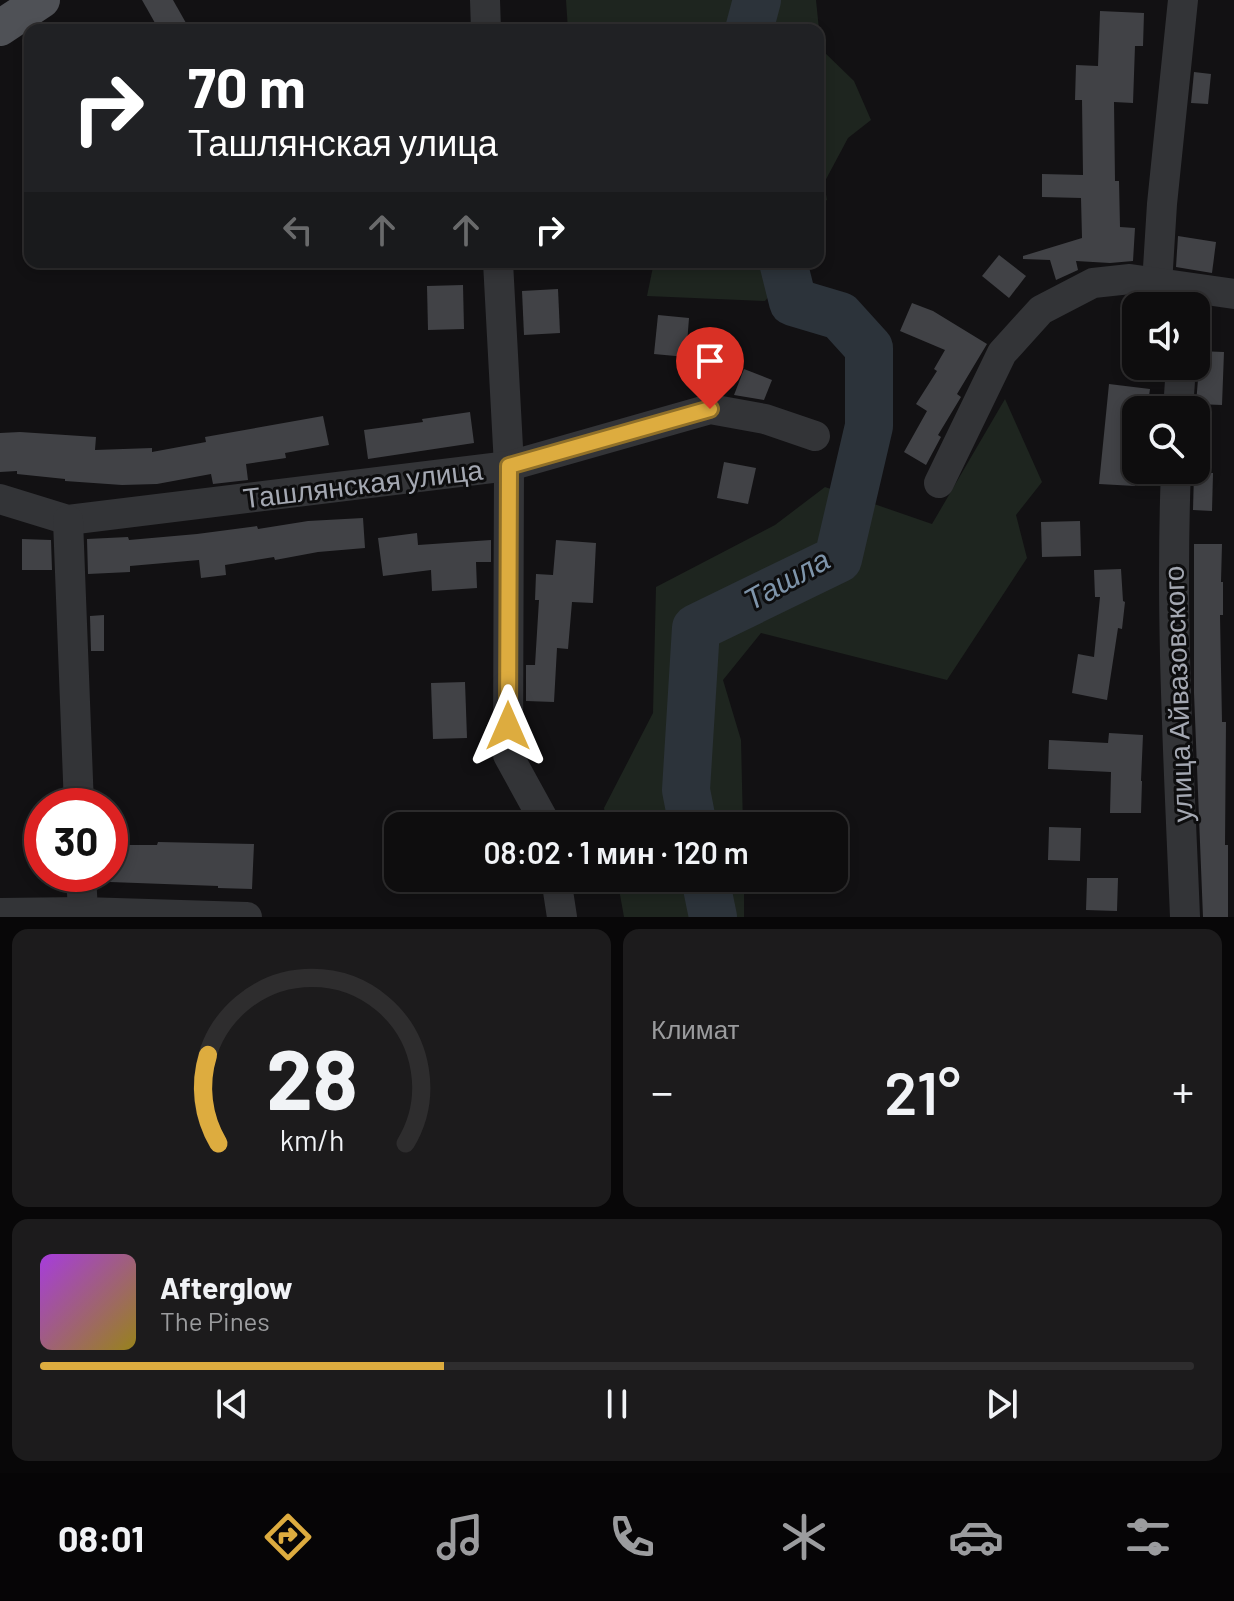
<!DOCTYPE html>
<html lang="ru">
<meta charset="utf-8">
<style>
body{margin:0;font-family:Barlow,sans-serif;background:#1c1b1c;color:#f1f3f6;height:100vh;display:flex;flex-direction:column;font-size:30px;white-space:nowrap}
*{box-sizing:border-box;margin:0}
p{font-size:26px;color:#9b9c9e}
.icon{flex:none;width:44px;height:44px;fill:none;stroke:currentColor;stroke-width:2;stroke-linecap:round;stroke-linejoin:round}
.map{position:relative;height:917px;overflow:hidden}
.drawer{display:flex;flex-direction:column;gap:12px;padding:12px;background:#080708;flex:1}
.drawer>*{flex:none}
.guide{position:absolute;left:24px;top:24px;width:800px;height:244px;border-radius:16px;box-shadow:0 4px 12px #0003,0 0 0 2px #2e2d2e;background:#202124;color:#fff;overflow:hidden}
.tools{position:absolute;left:1122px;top:292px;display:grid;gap:16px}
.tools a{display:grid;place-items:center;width:88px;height:88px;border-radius:16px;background:#0e0d0e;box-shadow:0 4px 12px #0003,0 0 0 2px #2e2d2e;font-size:40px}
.speed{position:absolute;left:24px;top:788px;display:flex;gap:16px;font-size:40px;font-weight:700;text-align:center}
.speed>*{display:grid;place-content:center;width:104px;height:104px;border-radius:50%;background:#0e0d0e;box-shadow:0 4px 12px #0003,0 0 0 2px #2e2d2e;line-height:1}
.speed .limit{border:12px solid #d22;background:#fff;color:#111}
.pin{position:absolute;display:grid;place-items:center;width:68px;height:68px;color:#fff;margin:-82px -34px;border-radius:50% 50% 50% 0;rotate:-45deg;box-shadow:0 0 8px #0007}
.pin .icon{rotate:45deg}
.me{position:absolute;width:88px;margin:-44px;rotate:0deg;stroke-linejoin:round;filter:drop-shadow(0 0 6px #0008)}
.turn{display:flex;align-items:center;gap:28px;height:168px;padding:0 32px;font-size:36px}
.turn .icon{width:104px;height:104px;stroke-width:2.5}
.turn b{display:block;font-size:56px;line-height:68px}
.lanes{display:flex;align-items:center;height:76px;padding:0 32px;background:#0003;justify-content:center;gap:40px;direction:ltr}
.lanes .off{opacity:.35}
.big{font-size:60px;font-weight:600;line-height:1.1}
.drawer .tile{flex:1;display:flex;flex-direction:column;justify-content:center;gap:12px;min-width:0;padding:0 28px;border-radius:16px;background:#1c1b1c}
.drawer .dial{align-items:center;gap:0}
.dial svg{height:208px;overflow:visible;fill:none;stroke:#2e2d2e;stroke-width:7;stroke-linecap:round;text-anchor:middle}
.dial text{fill:#f1f3f6;stroke:none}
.song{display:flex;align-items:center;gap:24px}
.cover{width:96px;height:96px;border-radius:12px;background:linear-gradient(135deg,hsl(280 70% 55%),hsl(50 70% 35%))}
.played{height:8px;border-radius:4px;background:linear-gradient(90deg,#ddac3f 35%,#2e2d2e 35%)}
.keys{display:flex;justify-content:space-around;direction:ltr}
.heat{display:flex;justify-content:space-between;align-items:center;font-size:44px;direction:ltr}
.drawer .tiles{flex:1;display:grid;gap:12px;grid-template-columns:1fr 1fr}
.tile:last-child{grid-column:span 2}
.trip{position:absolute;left:384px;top:812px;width:464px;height:80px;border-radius:16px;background:#0e0d0e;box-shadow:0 4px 12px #0003,0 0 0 2px #2e2d2e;font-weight:600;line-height:80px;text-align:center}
.tab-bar{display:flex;height:128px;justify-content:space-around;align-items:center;background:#060506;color:#9b9c9e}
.tab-bar .icon{width:56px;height:56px}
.tab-bar .on{color:#ddac3f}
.tab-bar b{font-size:36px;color:#f1f3f6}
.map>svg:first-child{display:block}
.green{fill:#1e251f}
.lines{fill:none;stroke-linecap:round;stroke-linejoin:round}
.river{stroke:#2c333a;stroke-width:48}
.building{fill:#414246}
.minor{stroke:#333437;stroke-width:30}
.major{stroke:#4f5156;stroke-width:36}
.route-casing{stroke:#907029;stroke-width:20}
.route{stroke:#ddac3f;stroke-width:14}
.labels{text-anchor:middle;stroke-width:6;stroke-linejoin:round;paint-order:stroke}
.street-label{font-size:28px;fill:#a4a8b2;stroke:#0d0d0e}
.water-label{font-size:30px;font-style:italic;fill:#7e94aa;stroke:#0d0d0e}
</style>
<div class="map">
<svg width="1234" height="917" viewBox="0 0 1234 917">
<rect width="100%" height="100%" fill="#121113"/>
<g class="green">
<path d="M566,0H816L821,49L854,81L871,120L848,138L824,183L827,200L818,204V30H568Z"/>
<path d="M654,262H750L785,277L765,301L647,296Z"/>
<path d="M1005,399L1042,482L1016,515L1027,558L947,680L761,633L723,680L741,740L743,826H607L604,808L653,713L656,587L775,525L825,487L932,524Z"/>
<path d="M617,878H744V917H624Z"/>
</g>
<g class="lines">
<g class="river">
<path d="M749,30L757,0"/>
<path d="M693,826L686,790L696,628L838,559L869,426V348L840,316L793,302L783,262"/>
<path d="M705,878L713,917"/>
</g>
</g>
<g class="building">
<path d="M142,0H173L190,30H159Z"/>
<path d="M1100,11L1144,13L1143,46H1135L1133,103L1114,102L1115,181H1119L1120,227L1135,228L1133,261L1110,263L1076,261L1078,270L1056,280L1050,260L1023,259V256L1082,238L1081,198L1042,197V174L1083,175L1082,100H1075L1076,65L1098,66Z"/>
<path d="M1194,72L1211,74L1208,104L1191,103Z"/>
<path d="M1178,236L1216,242L1212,273L1176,267Z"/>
<path d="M999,255L1026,276L1009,298L982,276Z"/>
<path d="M463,285L464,329L428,330L427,286Z"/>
<path d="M558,289L560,333L524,335L522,291Z"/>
<path d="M912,303L933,311L987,344L957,394L961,397L938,435L941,437L926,465L904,452L927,411L916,404L937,371L934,369L945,350L900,331Z"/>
<path d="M658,315L689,318L686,357L654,354Z"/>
<path d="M1198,351L1224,352L1222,405L1196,404L1199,367Z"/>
<path d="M744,369L772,380L764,400L734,395Z"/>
<path d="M1109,384L1150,389L1147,410H1136L1135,486L1099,484Z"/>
<path d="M470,412L474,443L368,459L364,430L423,422L422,419Z"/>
<path d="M323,416L329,445L285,453L286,458L246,464L248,480L213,484L211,474L157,484L122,485L65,481V479L17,474V471L0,472V433L20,432L96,437L95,450L152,448V452L206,442L205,437Z"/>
<path d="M724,462L756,468L748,504L717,498Z"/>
<path d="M1194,473H1213L1212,511L1193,510Z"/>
<path d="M363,518L365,548L318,552L275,560L274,557L225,565L226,575L201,578L199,560L130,566V572L88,574L87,539L128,537L129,540L197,534L257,526L258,529L308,521Z"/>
<path d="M1080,521L1081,556L1042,557L1041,522Z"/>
<path d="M417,533L418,545L491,540V562H476L477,588L432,591L431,570L383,576L378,538Z"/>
<path d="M22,539L51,540L52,570H22Z"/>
<path d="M556,540L596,543L593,603L572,602L568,649L557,648L554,702L526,701V665H535L539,600H535L536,574L553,575Z"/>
<path d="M1194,544H1222L1221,582H1223V615H1220L1222,722H1226L1225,845H1228V917H1203L1194,693Z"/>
<path d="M1121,569L1123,601L1125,602L1122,629L1118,628L1107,700L1072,693L1078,654L1094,657L1100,597H1095L1094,570Z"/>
<path d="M104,615V651H91L90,616Z"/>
<path d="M465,682L467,738L433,739L431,683Z"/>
<path d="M1109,733L1143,735L1141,781H1142L1141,813H1110L1111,772L1048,769L1049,740L1108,743Z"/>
<path d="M1049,827L1081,828L1080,861L1048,860Z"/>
<path d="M158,842L254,844L252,889L218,888V886L110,882V845H157Z"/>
<path d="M1087,878H1118L1117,911L1086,910Z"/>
</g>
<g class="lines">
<g class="minor">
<path d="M485,0L486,30"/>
<path d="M498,262L509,466L508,755L547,826"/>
<path d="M1157,284L1162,204L1183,0"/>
<path d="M1178,410L1181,366"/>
<path d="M1176,470C1170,619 1179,768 1185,917"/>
<path d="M939,483L1002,353L1041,310L1093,283L1130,279L1234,294"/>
<path d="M0,499L68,520L509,466L710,409L765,419L815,436"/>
<path d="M68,520L79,806"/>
<path d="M81,874L83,912"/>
<path d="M556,878L562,917"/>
<path d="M0,913L83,912L247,917"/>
</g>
<path class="major" d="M0,28L42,0"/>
</g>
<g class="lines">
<g class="route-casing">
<path id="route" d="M508,726L509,466L710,409"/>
</g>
<use href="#route" class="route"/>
</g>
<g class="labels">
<g class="street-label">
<text transform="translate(363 484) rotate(-7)" y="10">Ташлянская улица</text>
<text transform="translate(1178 694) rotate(-92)" y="10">улица Айвазовского</text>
</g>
<g class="water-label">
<text transform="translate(787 580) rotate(-29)" y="10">Ташла</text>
</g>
</g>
</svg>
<div class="tools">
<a><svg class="icon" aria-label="sound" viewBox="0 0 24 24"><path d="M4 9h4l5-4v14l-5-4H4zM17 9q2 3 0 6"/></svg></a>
<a><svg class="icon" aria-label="search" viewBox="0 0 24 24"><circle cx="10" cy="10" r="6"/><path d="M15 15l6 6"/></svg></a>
</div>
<div class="speed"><div class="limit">30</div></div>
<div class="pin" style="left:710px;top:409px;background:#d93025"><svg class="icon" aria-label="arrive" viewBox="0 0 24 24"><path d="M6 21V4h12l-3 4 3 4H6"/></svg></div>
<svg class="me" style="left:508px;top:726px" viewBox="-20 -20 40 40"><path d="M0-17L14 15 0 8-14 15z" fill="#ddac3f" stroke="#fff" stroke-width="4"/></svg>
<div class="trip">08:02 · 1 мин · 120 m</div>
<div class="guide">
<div class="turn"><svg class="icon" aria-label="right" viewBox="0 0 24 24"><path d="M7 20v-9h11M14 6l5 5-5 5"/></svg><div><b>70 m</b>Ташлянская улица</div></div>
<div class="lanes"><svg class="icon off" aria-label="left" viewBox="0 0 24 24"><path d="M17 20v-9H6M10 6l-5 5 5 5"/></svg><svg class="icon off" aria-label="ahead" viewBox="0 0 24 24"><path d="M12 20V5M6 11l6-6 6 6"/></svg><svg class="icon off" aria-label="ahead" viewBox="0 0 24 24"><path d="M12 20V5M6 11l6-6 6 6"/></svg><svg class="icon" aria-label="right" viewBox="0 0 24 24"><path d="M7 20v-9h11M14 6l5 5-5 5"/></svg></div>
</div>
</div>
<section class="drawer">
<div class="tiles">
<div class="tile dial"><svg viewBox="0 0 100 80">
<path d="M14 69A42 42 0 1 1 86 69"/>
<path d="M14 69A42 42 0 0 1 10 35" stroke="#ddac3f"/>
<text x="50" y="56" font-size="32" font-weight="700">28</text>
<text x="50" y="72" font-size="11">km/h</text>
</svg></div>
<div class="tile"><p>Климат</p>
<div class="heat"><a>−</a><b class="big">21°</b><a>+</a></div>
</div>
<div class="tile">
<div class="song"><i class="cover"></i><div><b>Afterglow</b><p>The Pines</p></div></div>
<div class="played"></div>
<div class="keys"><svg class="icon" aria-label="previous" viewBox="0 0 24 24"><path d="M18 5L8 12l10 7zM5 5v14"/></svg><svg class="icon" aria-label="pause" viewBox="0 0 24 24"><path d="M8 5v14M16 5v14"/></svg><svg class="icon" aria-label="next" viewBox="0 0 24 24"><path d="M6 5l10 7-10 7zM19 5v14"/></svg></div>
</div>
</div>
</section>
<nav class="tab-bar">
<b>08:01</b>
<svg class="icon on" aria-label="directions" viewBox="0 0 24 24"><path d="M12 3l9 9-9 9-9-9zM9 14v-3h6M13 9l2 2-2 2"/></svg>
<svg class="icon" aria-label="music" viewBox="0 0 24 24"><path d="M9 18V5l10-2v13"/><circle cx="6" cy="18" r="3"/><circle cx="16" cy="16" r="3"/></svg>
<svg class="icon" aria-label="phone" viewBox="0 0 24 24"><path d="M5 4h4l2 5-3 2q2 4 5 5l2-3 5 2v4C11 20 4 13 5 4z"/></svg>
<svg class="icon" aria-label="climate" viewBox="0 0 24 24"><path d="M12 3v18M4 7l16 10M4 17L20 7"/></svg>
<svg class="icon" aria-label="car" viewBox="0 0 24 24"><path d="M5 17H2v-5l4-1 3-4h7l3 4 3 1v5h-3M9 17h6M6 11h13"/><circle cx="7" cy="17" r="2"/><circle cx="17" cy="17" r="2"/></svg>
<svg class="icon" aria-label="filters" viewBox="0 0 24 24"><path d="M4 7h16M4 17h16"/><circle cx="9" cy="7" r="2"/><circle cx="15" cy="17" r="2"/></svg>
</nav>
